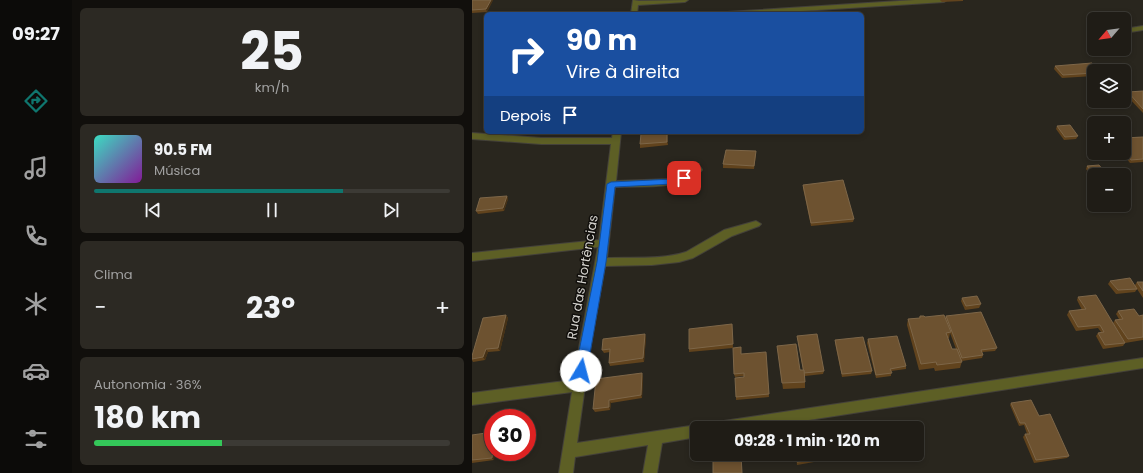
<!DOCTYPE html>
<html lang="pt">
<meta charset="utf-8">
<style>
body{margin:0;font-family:Poppins,sans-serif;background:#2c2923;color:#f1f3f6;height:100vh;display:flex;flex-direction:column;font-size:15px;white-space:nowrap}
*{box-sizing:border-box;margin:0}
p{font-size:13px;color:#a1a1a1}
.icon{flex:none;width:22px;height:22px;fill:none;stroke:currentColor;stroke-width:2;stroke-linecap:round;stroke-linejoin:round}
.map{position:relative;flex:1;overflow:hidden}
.drawer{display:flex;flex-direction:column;gap:8px;padding:8px;background:#110f0c;width:400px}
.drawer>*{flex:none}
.hud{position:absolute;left:12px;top:12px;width:380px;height:122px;border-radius:6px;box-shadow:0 2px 6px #0003,0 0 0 1px #3c3a35;background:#1a4fa0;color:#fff;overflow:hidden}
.needle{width:26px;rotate:242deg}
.controls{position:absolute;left:615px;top:12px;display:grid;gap:8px}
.controls a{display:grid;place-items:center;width:44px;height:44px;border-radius:6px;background:#1f1c16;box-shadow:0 2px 6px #0003,0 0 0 1px #3c3a35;font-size:20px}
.speed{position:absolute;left:12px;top:409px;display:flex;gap:8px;font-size:20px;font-weight:700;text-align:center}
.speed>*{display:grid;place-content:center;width:52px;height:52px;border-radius:50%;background:#1f1c16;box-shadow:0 2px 6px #0003,0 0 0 1px #3c3a35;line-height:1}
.speed .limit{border:6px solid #d22;background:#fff;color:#111}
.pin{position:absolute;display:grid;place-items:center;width:34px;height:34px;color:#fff;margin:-17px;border-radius:8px;box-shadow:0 2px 6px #0006}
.me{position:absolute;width:44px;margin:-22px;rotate:8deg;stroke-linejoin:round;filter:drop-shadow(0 0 3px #0008)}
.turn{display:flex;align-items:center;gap:14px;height:84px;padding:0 16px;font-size:18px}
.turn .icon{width:52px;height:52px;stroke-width:2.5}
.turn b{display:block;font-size:28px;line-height:34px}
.then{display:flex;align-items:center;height:38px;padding:0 16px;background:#0003;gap:8px;font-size:15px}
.big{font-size:30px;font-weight:700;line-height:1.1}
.drawer .widget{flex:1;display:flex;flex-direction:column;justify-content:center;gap:6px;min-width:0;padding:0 14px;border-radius:6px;background:#2c2923}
.drawer .dial{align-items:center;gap:0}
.dial b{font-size:52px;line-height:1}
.song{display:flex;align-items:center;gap:12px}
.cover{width:48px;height:48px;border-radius:6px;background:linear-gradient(135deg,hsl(170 70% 55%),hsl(290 70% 35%))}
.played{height:4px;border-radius:2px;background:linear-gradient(90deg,#0f766e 70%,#3c3a35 70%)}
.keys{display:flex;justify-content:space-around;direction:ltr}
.heat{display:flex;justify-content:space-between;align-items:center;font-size:22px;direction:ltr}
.charge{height:6px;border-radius:3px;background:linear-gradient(90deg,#34c759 36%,#3c3a35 0)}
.trip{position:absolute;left:218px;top:421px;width:234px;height:40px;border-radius:6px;background:#1f1c16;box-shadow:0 2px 6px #0003,0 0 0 1px #3c3a35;font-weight:700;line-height:40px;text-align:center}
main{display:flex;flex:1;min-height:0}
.menu{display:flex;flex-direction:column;width:72px;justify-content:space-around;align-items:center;background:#0c0b09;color:#a1a1a1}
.menu .icon{width:28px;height:28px}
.menu .selected{color:#0f766e}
.menu b{font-size:18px;color:#f1f3f6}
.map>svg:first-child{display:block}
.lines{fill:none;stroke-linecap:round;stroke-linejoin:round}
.minor-casing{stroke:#44413a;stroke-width:2}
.minor{fill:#5d5f25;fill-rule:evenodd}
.wall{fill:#61431d;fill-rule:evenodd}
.shaded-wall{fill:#453116}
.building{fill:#6d5230;stroke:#7d6648}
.route{fill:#1a73e8;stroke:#114b97}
.labels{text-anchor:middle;stroke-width:3;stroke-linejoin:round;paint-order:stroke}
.street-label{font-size:13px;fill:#d3d1cc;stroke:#110f0c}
</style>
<main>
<nav class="menu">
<b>09:27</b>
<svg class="icon selected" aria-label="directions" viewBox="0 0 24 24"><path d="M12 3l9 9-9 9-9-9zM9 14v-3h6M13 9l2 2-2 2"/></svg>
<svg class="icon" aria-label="music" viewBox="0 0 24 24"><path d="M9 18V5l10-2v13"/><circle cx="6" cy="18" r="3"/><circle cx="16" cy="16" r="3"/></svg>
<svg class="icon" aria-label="phone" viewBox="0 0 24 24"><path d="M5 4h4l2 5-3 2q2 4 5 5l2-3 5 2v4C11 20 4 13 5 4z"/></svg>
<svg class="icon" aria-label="climate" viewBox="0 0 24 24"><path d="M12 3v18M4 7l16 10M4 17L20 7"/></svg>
<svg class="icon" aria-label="car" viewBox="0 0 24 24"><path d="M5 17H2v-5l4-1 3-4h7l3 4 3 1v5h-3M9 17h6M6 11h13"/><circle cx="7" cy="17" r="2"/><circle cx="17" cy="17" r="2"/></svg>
<svg class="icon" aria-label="filters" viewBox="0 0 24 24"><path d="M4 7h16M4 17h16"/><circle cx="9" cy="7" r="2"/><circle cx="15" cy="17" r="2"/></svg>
</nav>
<section class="drawer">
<div class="widget dial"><b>25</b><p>km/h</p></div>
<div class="widget">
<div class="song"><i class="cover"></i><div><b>90.5 FM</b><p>Música</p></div></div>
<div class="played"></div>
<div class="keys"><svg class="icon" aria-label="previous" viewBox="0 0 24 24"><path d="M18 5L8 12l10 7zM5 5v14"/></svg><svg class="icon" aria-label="pause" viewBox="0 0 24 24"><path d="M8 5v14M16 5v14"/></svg><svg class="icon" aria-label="next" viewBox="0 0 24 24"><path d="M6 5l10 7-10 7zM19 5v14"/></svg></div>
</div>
<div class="widget"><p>Clima</p>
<div class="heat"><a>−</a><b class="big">23°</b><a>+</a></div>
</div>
<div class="widget"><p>Autonomia · 36%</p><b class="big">180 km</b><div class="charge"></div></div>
</section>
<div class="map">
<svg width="671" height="473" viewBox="0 0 671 473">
<rect width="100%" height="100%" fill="#29261e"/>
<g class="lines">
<g class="minor-casing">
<g id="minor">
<path d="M161,0L167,1L216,0L213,2L166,5L165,14H159Z"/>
<path d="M443,0H475L472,2L284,14H252L255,12Z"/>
<path d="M671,26V30L652,33V29Z"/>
<path d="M626,49H633L625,56H621V54Z"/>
<path d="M141,132H149L144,181L200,179L223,168H229L230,170C214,190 167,186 143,187L135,258C160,257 189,260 214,252L252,230L284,221L289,224L287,226L260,236L221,258L207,262L180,265L133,266L119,344L105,443L225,425L230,428H225V437L190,443L185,473H171L176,445L103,457L101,473H87L100,392L0,405V393L101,380L126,247L0,261V253L127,240L139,144H69L0,139V133L69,138H140Z"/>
<path d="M671,358V368L285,428H238L240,424L245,422Z"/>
</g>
</g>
<use href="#minor" class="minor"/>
</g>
<g class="wall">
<path d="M0,0H21L15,12L0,13Z"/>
<path d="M468,0H491V1L470,2Z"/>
<path d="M583,66L622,71V76L590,78L582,69Z"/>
<path d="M671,91V113L654,95L656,92Z"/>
<path d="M585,126L606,136L604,139L592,140L584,129Z"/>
<path d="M195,133L196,136V145L168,148V144Z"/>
<path d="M671,137V162L658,163L650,153H652V138Z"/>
<path d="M284,154L282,169L251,168V164Z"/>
<path d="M615,166L622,175V181L614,169Z"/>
<path d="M331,185L382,219L381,222L339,226L331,188Z"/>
<path d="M35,196L36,199L32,211L6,214L4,211Z"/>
<path d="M638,281L663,285L665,282H671V298L665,289L663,292L644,294L636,284Z"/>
<path d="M606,297L653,343L651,346L631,349L624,336L626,333L629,332L626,328L604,331L595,315L597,311L610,310L605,300Z"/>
<path d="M490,298L509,304L507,308L493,310L489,301Z"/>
<path d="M646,311L667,316L671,315V340L653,343L641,323L643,320L647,319L644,314Z"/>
<path d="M34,315L36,318L28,351L16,352L13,360L1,362L0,360V356Z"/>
<path d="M448,316L453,317L473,318L474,316L525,348L523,351L510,352L511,355L510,358L490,361L488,368L463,371L462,368L447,370L435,325L436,319L447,318ZM478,333L484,349H480L476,338H477Z"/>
<path d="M260,327L261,348L217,352V349Z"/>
<path d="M325,336L352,371L351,374L333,376V388L311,389L305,346L328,370H331Z"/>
<path d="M174,337L172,362L138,366L137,363L138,352L132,353L130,350Z"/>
<path d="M396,339L434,366V369L419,371V376L404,378L395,343Z"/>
<path d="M363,340L400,371L399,374L370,377L363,343Z"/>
<path d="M294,352L297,397L264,400V397L272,376L263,377L262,374Z"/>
<path d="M171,376L170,398L139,403L138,410L123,412L121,409Z"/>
<path d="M539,403L567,416L597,456L595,458L562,463L551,437L553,434H555L552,425L547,426L538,405Z"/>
<path d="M0,435L22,460L0,463Z"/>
<path d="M324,454H351L352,459L342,460V462L325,465Z"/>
</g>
<g class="shaded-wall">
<path d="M19,0H21L15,12L14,9Z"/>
<path d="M195,133L196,136V145L195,142Z"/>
<path d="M284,151V154L282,169V166Z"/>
<path d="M35,196L36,199L32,211L31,208Z"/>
<path d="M34,315L36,318L28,351L26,348Z"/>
<path d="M173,334L174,337L172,362L171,358Z"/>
<path d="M14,349L16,352L13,360L11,357Z"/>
<path d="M170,373L171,376L170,398L169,395Z"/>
<path d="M137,400L139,403L138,410L137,407Z"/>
<path d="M21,452H24L22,460L20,458Z"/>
</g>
<g class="building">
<path d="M0,0H19L14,9L0,10Z"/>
<path d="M620,63L627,71H622V73L591,75L583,66Z"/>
<path d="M671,91V109L656,92Z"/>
<path d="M598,125L606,136L593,137L585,126Z"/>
<path d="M195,133V142L168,144L169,134Z"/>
<path d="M671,137V159L659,160L652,150V138Z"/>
<path d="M254,150L284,151L282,166L251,164Z"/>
<path d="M627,165L635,175H622L615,166Z"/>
<path d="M371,180L382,219L339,223L331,185Z"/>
<path d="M35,196L31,208L4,211L8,198Z"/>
<path d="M658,278L665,289L646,290L638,281Z"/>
<path d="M665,282H671V291Z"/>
<path d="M624,295L653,343L633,345L626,333L632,332L628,325L606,327L597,311L614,309L606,297Z"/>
<path d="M505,296L509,304L494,306L490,298Z"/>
<path d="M662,309L667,316L671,315V337L656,339L643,320L651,319L646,311Z"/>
<path d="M509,312L525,348L509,350L511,355L490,358L474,316Z"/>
<path d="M34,315L26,348L14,349L11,357L0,359V356L11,318Z"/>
<path d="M472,315L479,332L474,333L480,349H485L490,362L465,365L464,362L449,364L436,319L448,318V316H452L453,317Z"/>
<path d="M260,324L261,344L217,349V329Z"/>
<path d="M173,334L171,358L137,363L138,349L130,350L131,339Z"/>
<path d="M345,334L352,371L332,373L325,336Z"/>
<path d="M425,336L434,366L418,369L420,373L404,375L396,339Z"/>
<path d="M391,337L400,371L370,374L363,340Z"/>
<path d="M324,344L328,370H332L333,382L310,383L305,346Z"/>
<path d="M269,347V354L294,352L297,394L264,397L263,378L272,377V373L262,374L261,348Z"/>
<path d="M170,373L169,395L137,400V407L121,409L124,379Z"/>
<path d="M559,400L567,416L578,414L597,456L564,460L553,434H558L553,423H548L539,403Z"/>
<path d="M21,432V451L20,458L0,460V435Z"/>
<path d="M241,454H256V457L269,455L270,473H241Z"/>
<path d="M324,454H351L352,456L342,457V460L325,462Z"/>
</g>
<path class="route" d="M212,176L216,178L214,180L201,184L143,187L134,262L115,371L113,375L109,376L105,375L103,371L125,262L135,184L139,182L201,179Z"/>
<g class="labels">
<g class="street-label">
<text transform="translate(110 277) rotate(-80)" y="5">Rua das Hortências</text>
</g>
</g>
</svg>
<div class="controls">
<a><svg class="needle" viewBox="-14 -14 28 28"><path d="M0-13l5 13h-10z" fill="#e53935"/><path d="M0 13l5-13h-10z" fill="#a1a1a1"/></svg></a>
<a><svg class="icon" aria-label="layers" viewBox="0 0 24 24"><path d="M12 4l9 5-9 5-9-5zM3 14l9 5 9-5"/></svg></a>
<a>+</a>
<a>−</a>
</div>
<div class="speed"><div class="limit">30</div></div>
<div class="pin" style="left:212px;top:178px;background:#d93025"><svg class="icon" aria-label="arrive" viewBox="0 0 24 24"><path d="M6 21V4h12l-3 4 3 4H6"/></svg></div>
<svg class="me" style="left:109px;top:371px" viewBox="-20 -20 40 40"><circle r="19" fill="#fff"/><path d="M0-13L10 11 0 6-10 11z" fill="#1a73e8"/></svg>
<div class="trip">09:28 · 1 min · 120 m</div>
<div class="hud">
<div class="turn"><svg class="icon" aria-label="right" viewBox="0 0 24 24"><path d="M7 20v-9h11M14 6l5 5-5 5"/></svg><div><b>90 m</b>Vire à direita</div></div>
<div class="then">Depois<svg class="icon" aria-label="arrive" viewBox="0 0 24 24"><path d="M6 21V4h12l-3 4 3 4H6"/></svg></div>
</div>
</div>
</main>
